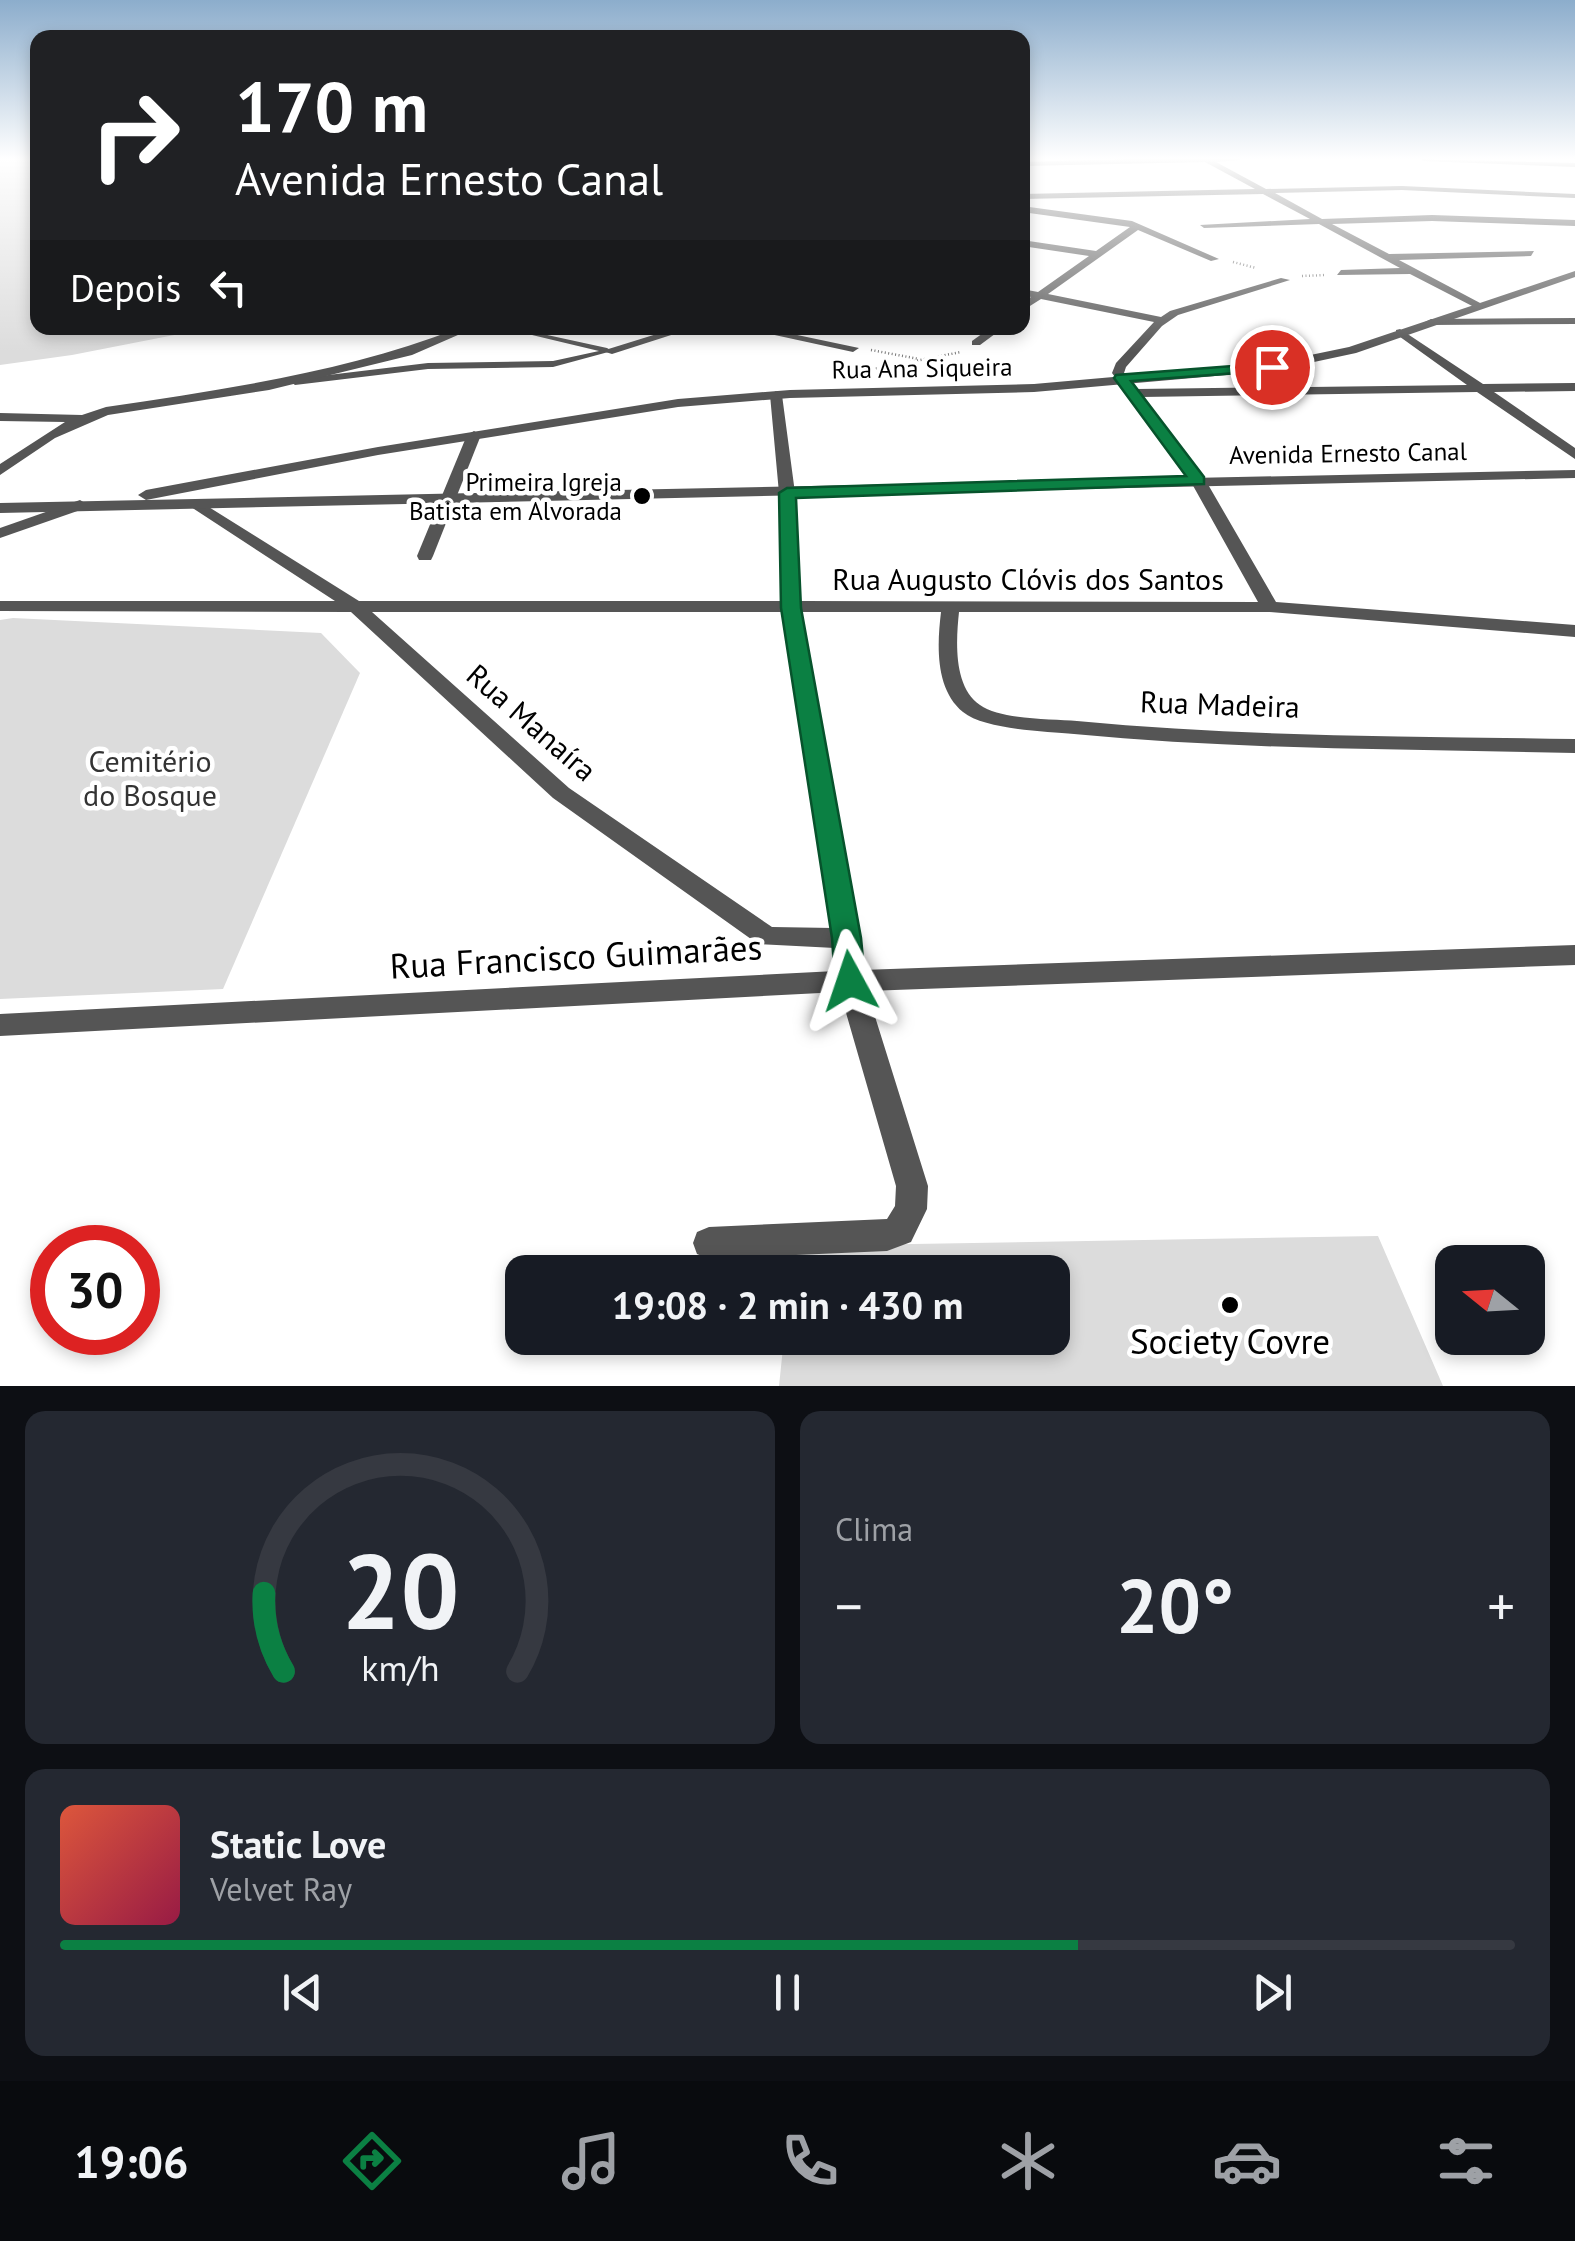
<!DOCTYPE html>
<html lang="pt">
<meta charset="utf-8">
<style>
body{margin:0;font-family:"PT Sans",sans-serif;background:#242831;color:#f1f3f6;height:100vh;display:flex;flex-direction:column;font-size:38px;white-space:nowrap}
*{box-sizing:border-box;margin:0}
p{font-size:32px;color:#9ea1a6}
.icon{flex:none;width:55px;height:55px;fill:none;stroke:currentColor;stroke-width:2;stroke-linecap:round;stroke-linejoin:round}
.map{position:relative;height:1386px;overflow:hidden}
.side{display:flex;flex-direction:column;gap:25px;padding:25px;background:#0d0f14;flex:1}
.side>*{flex:none}
.banner{position:absolute;left:30px;top:30px;width:1000px;height:305px;border-radius:20px;box-shadow:0 5px 15px #0003;background:#202124;color:#fff;overflow:hidden}
.needle{width:65px;rotate:288deg}
.tools{position:absolute;left:1435px;top:1245px;display:grid;gap:20px}
.tools a{display:grid;place-items:center;width:110px;height:110px;border-radius:20px;background:#171b24;box-shadow:0 5px 15px #0003;font-size:50px}
.speed{position:absolute;left:30px;top:1225px;display:flex;gap:20px;font-size:50px;font-weight:700;text-align:center}
.speed>*{display:grid;place-content:center;width:130px;height:130px;border-radius:50%;background:#171b24;box-shadow:0 5px 15px #0003;line-height:1}
.speed .limit{border:15px solid #d22;background:#fff;color:#111}
.pin{position:absolute;display:grid;place-items:center;width:85px;height:85px;color:#fff;margin:-42px;border:5px solid #fff;border-radius:50%;box-shadow:0 2px 10px #0007}
.me{position:absolute;width:110px;margin:-55px;rotate:355deg;stroke-linejoin:round;filter:drop-shadow(0 0 8px #0008)}
.turn{display:flex;align-items:center;gap:35px;height:210px;padding:0 40px;font-size:45px}
.turn .icon{width:130px;height:130px;stroke-width:2.5}
.turn b{display:block;font-size:70px;line-height:85px}
.then{display:flex;align-items:center;height:95px;padding:0 40px;background:#0003;gap:20px;font-size:38px}
.big{font-size:75px;font-weight:800;line-height:1.1}
.side .card{flex:1;display:flex;flex-direction:column;justify-content:center;gap:15px;min-width:0;padding:0 35px;border-radius:20px;background:#242831}
.side .dial{align-items:center;gap:0}
.dial svg{height:260px;overflow:visible;fill:none;stroke:#363941;stroke-width:7;stroke-linecap:round;text-anchor:middle}
.dial text{fill:#f1f3f6;stroke:none}
.song{display:flex;align-items:center;gap:30px}
.cover{width:120px;height:120px;border-radius:15px;background:linear-gradient(135deg,hsl(10 70% 55%),hsl(340 70% 35%))}
.played{height:10px;border-radius:5px;background:linear-gradient(90deg,#0b8043 70%,#363941 70%)}
.keys{display:flex;justify-content:space-around;direction:ltr}
.heat{display:flex;justify-content:space-between;align-items:center;font-size:55px;direction:ltr}
.side .tiles{flex:1;display:grid;gap:25px;grid-template-columns:1fr 1fr}
.card:last-child{grid-column:span 2}
.trip{position:absolute;left:505px;top:1255px;width:565px;height:100px;border-radius:20px;background:#171b24;box-shadow:0 5px 15px #0003;font-weight:800;line-height:100px;text-align:center}
.tab-bar{display:flex;height:160px;justify-content:space-around;align-items:center;background:#090b0e;color:#9ea1a6}
.tab-bar .icon{width:70px;height:70px}
.tab-bar .selected{color:#0b8043}
.tab-bar b{font-size:45px;color:#f1f3f6}
.map>svg:first-child{display:block}
.green{fill:#dcdcdc}
.lines{fill:none;stroke-linecap:round;stroke-linejoin:round}
.path{stroke:#777;stroke-width:2.5;stroke-dasharray:1 2.5;stroke-linecap:butt}
.service{fill:#555;fill-rule:evenodd}
.minor{fill:#555;fill-rule:evenodd}
.tertiary{fill:#555;fill-rule:evenodd}
.route{fill:#0b8043;stroke:#07532c;stroke-width:2.5}
.poi-dot{fill:#000;stroke:#fff;stroke-width:4}
.labels{text-anchor:middle;stroke-width:9;stroke-linejoin:round;paint-order:stroke}
.far-street-label{font-size:25px;fill:#000;stroke:#fff}
.far-poi-label{font-size:25px;fill:#000;stroke:#fff;text-anchor:end}
.street-label{font-size:30px;fill:#000;stroke:#fff}
.park-label{font-size:30px;fill:#333;stroke:#fff}
.near-street-label{font-size:35px;fill:#000;stroke:#fff}
.near-poi-label{font-size:35px;fill:#000;stroke:#fff}
</style>
<div class="map">
<svg width="1575" height="1386" viewBox="0 0 1575 1386">
<rect width="100%" height="100%" fill="#fff"/>
<g class="green">
<path d="M0,159H37L38,328H210L72,355L0,365Z"/>
<path d="M13,618L321,633L360,673L223,989L0,999V620Z"/>
<path d="M1378,1236L1443,1386H779L784,1338H1052V1272H790L793,1246Z"/>
</g>
<g class="lines">
<g class="path">
<path d="M1233,262L1256,268"/>
<path d="M1302,276L1326,275"/>
<path d="M871,350L919,359"/>
<path d="M869,370L961,352"/>
</g>
<path class="service" d="M503,328H515L607,348L612,351L553,367L428,369L295,385L291,382L295,379L428,363L553,361L599,351Z"/>
<g class="minor">
<path d="M1128,159H1249L1216,162L1266,189L1402,186L1575,194V198L1402,190L1275,193L1322,219L1432,215L1575,220V226L1432,221L1332,224L1389,254L1534,251L1531,256L1399,260L1482,304L1483,306L1478,309L1410,274L1337,275L1341,270L1400,268L1319,224L1204,228L1200,225L1310,219L1263,194L1022,199V194L1255,189L1205,162L1022,166V162Z"/>
<path d="M1421,159L1575,163V167L1424,161Z"/>
<path d="M1022,206L1132,221L1219,259L1211,261L1138,230L1048,294L1161,317L1170,311L1281,278L1290,280L1178,315L1162,326L1126,367L1124,373L1136,389L1467,385L1396,334V330L1400,329L1483,384L1575,383V391L1494,392L1575,448V459L1477,392L1142,397L1206,481L1276,602L1575,625V637L1270,612H959C956,640 953,687 980,705C1001,720 1052,719 1077,721C1243,737 1409,736 1575,739V753C1408,749 1240,750 1074,734C1045,731 985,730 963,712C935,689 937,645 941,612H801L860,938L862,970L1575,945V965L867,991L928,1186L927,1209L911,1242L887,1251L709,1259L697,1254L693,1243L697,1232L709,1227L887,1219L895,1206L896,1186L840,992L0,1036V1014L836,971L835,948L758,944L553,798L351,612L0,611V601H335L191,507L188,504L196,499L359,601H782L779,493L770,395L776,391L782,395L795,493L800,601L1258,602L1191,482L1112,373L1116,363L1154,322L1041,299L1022,311V303L1031,297L1022,295V289L1038,292L1089,256L1022,246V240L1096,251L1130,227L1022,212ZM372,612H783L833,928L772,927L569,788Z"/>
<path d="M1575,318V324L1431,325L1425,322L1431,319Z"/>
<path d="M459,328H474L412,355L269,390L108,415L55,438L0,475V464L65,422L0,421V413L82,415L106,407C226,389 346,372 459,328Z"/>
<path d="M676,328H693L612,354L602,351Z"/>
<path d="M743,328H764L859,348L853,352Z"/>
<path d="M990,328H1003L980,345H972V341Z"/>
<path d="M474,431L481,435L433,556L431,560H419L417,556L467,435Z"/>
<path d="M80,500L88,505L86,508L0,538V528Z"/>
</g>
<g class="tertiary">
<path d="M1575,271V277L1356,353L1272,371L1034,392L790,398L678,407L378,455L146,500L138,495L146,490L378,447L678,399L790,390L1034,384L1272,363L1349,347Z"/>
<path d="M1575,470V478L0,513V503Z"/>
</g>
</g>
<linearGradient id="sky" x2="0" y2="1"><stop stop-color="#8cadcc"/><stop offset="0.45" stop-color="#fff"/><stop offset="1" stop-color="#fff" stop-opacity="0"/></linearGradient>
<rect width="1575" height="353" fill="url(#sky)"/>
<path class="route" d="M1272,363L1279,367L1277,370L1131,381L1204,477V484L796,498L801,608L861,938L865,981L861,989L850,993L839,989L835,981L832,938L781,608L779,493L787,488L1186,476L1114,378L1116,375Z"/>
<g class="poi-dot">
<circle cx="642" cy="496" r="10"/>
<circle cx="1230" cy="1305" r="10"/>
</g>
<g class="labels">
<g class="far-street-label">
<text transform="translate(922 368) rotate(-1)" y="9">Rua Ana Siqueira</text>
<text transform="translate(1348 453) rotate(-1)" y="9">Avenida Ernesto Canal</text>
</g>
<g class="far-poi-label">
<text x="622" y="491">Primeira Igreja<tspan x="622" dy="29">Batista em Alvorada</tspan></text>
</g>
<g class="street-label">
<text x="1028" y="590">Rua Augusto Clóvis dos Santos</text>
<text transform="translate(1220 705) rotate(2)" y="10">Rua Madeira</text>
<text transform="translate(531 723) rotate(41)" y="10">Rua Manaíra</text>
</g>
<g class="park-label">
<text x="150" y="772">Cemitério<tspan x="150" dy="34">do Bosque</tspan></text>
</g>
<g class="near-street-label">
<text transform="translate(576 957) rotate(-3)" y="12">Rua Francisco Guimarães</text>
</g>
<g class="near-poi-label">
<text x="1230" y="1354">Society Covre</text>
</g>
</g>
</svg>
<div class="tools">
<a><svg class="needle" viewBox="-14 -14 28 28"><path d="M0-13l5 13h-10z" fill="#e53935"/><path d="M0 13l5-13h-10z" fill="#9ea1a6"/></svg></a>
</div>
<div class="speed"><div class="limit">30</div></div>
<div class="pin" style="left:1272px;top:367px;background:#d93025"><svg class="icon" aria-label="arrive" viewBox="0 0 24 24"><path d="M6 21V4h12l-3 4 3 4H6"/></svg></div>
<svg class="me" style="left:850px;top:981px" viewBox="-20 -20 40 40"><path d="M0-17L14 15 0 8-14 15z" fill="#0b8043" stroke="#fff" stroke-width="4"/></svg>
<div class="trip">19:08 · 2 min · 430 m</div>
<div class="banner">
<div class="turn"><svg class="icon" aria-label="right" viewBox="0 0 24 24"><path d="M7 20v-9h11M14 6l5 5-5 5"/></svg><div><b>170 m</b>Avenida Ernesto Canal</div></div>
<div class="then">Depois<svg class="icon" aria-label="left" viewBox="0 0 24 24"><path d="M17 20v-9H6M10 6l-5 5 5 5"/></svg></div>
</div>
</div>
<section class="side">
<div class="tiles">
<div class="card dial"><svg viewBox="0 0 100 80">
<path d="M14 69A42 42 0 1 1 86 69"/>
<path d="M14 69A42 42 0 0 1 8 45" stroke="#0b8043"/>
<text x="50" y="56" font-size="32" font-weight="700">20</text>
<text x="50" y="72" font-size="11">km/h</text>
</svg></div>
<div class="card"><p>Clima</p>
<div class="heat"><a>−</a><b class="big">20°</b><a>+</a></div>
</div>
<div class="card">
<div class="song"><i class="cover"></i><div><b>Static Love</b><p>Velvet Ray</p></div></div>
<div class="played"></div>
<div class="keys"><svg class="icon" aria-label="previous" viewBox="0 0 24 24"><path d="M18 5L8 12l10 7zM5 5v14"/></svg><svg class="icon" aria-label="pause" viewBox="0 0 24 24"><path d="M8 5v14M16 5v14"/></svg><svg class="icon" aria-label="next" viewBox="0 0 24 24"><path d="M6 5l10 7-10 7zM19 5v14"/></svg></div>
</div>
</div>
</section>
<nav class="tab-bar">
<b>19:06</b>
<svg class="icon selected" aria-label="directions" viewBox="0 0 24 24"><path d="M12 3l9 9-9 9-9-9zM9 14v-3h6M13 9l2 2-2 2"/></svg>
<svg class="icon" aria-label="music" viewBox="0 0 24 24"><path d="M9 18V5l10-2v13"/><circle cx="6" cy="18" r="3"/><circle cx="16" cy="16" r="3"/></svg>
<svg class="icon" aria-label="phone" viewBox="0 0 24 24"><path d="M5 4h4l2 5-3 2q2 4 5 5l2-3 5 2v4C11 20 4 13 5 4z"/></svg>
<svg class="icon" aria-label="climate" viewBox="0 0 24 24"><path d="M12 3v18M4 7l16 10M4 17L20 7"/></svg>
<svg class="icon" aria-label="car" viewBox="0 0 24 24"><path d="M5 17H2v-5l4-1 3-4h7l3 4 3 1v5h-3M9 17h6M6 11h13"/><circle cx="7" cy="17" r="2"/><circle cx="17" cy="17" r="2"/></svg>
<svg class="icon" aria-label="filters" viewBox="0 0 24 24"><path d="M4 7h16M4 17h16"/><circle cx="9" cy="7" r="2"/><circle cx="15" cy="17" r="2"/></svg>
</nav>
